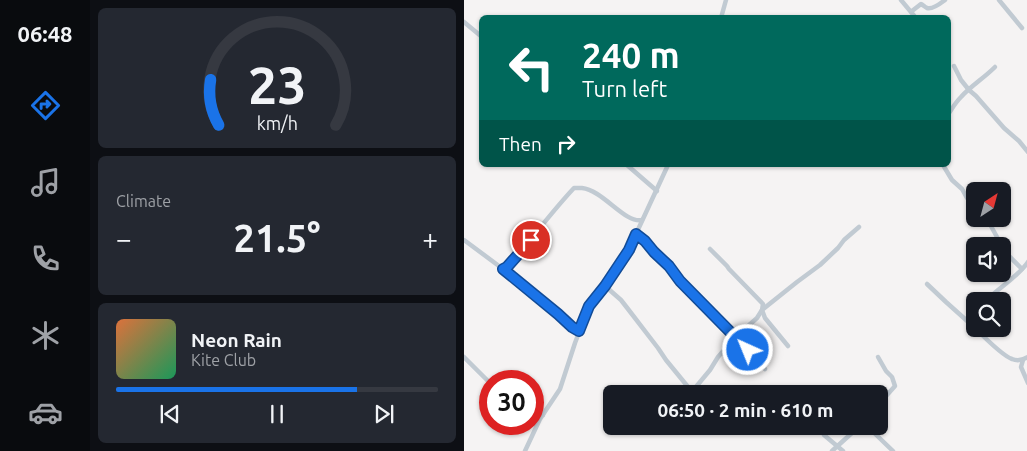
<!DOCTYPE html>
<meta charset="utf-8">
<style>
body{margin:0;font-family:Ubuntu,sans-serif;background:#242831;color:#f1f3f6;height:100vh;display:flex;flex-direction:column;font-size:19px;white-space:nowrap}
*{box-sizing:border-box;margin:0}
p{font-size:16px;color:#9ea1a6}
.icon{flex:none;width:28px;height:28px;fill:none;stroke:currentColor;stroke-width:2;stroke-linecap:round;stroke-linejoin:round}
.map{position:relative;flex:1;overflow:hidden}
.sheet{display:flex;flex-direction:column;gap:8px;padding:8px;background:#0d0f14;width:374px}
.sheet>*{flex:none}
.hud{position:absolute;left:15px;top:15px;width:472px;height:152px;border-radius:8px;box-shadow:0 1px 4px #0004;background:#00695c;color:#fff;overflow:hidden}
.needle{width:32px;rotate:36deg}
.tools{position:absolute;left:502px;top:182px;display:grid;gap:10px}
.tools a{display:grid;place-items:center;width:45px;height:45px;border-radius:8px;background:#171b24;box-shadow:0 1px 4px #0004;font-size:25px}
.speed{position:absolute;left:15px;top:370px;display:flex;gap:10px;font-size:25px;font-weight:700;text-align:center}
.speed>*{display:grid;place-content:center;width:65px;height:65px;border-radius:50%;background:#171b24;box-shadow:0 1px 4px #0004;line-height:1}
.speed .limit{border:8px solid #d22;background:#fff;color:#111}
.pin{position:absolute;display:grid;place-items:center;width:42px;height:42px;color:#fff;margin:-21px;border:2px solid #fff;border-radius:50%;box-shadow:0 1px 5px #0007}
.me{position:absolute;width:55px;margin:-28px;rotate:316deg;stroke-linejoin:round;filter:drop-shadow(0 0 4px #0008)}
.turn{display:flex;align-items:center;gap:18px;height:105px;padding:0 20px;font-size:22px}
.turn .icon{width:65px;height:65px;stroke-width:2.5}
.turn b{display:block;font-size:35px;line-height:42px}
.then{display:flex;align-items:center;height:48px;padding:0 20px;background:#0003;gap:10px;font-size:19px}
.big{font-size:38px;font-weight:600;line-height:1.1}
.sheet .card{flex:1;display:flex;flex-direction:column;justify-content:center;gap:8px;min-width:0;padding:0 18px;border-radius:8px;background:#242831}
.sheet .dial{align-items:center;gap:0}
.dial svg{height:130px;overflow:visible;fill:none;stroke:#363941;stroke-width:7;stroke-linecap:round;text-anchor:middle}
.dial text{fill:#f1f3f6;stroke:none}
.song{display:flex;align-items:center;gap:15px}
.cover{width:60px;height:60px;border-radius:8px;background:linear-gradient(135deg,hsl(20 70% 55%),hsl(150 70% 35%))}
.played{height:5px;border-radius:2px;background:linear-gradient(90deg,#1a73e8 75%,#363941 75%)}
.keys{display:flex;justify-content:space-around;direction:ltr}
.heat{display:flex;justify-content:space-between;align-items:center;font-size:28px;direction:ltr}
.trip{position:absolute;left:139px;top:385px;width:285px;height:50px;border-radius:8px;background:#171b24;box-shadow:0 1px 4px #0004;font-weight:600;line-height:50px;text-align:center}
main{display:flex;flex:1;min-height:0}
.menu{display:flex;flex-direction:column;width:90px;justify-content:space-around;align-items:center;background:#090b0e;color:#9ea1a6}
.menu .icon{width:35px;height:35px}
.menu .current{color:#1a73e8}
.menu b{font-size:22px;color:#f1f3f6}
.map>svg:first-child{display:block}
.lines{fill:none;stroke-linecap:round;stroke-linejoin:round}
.minor{stroke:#c1cad2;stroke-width:4.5}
.route-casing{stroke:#114b97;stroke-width:12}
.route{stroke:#1a73e8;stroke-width:9}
</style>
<main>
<nav class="menu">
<b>06:48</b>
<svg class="icon current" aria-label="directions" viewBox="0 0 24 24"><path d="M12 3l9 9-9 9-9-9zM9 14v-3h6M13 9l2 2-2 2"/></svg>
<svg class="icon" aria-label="music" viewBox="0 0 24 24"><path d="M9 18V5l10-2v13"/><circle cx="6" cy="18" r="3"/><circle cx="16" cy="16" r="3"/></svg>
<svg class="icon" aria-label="phone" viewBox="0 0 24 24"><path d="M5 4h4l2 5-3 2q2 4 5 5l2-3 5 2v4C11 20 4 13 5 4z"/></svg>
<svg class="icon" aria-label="climate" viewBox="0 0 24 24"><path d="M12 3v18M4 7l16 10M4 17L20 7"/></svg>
<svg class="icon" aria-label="car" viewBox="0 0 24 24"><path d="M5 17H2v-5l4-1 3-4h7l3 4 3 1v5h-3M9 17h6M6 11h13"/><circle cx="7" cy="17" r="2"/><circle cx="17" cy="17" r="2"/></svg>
</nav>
<section class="sheet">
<div class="card dial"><svg viewBox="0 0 100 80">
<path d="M14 69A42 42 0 1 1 86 69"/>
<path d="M14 69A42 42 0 0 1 9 41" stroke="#1a73e8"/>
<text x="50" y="56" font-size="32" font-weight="700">23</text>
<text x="50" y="72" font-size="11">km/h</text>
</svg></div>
<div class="card"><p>Climate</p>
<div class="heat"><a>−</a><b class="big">21.5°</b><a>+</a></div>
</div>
<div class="card">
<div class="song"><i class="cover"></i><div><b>Neon Rain</b><p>Kite Club</p></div></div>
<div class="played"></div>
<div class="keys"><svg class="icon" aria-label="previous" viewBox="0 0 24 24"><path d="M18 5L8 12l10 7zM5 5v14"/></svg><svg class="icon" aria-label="pause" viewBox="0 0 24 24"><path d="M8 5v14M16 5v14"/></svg><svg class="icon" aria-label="next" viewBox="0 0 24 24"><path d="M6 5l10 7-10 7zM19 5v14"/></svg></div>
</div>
</section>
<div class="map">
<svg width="564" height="451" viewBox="0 0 564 451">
<rect width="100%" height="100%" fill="#f5f3f3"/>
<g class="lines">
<g class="minor">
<path d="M437,0L452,18"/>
<path d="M535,0L558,28"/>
<path d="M448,11L457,4C459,5 461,7 463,8C469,10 477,3 481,0"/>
<path d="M257,18L262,0"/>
<path d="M0,22L18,37"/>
<path d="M490,66L497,80L505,90L512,96L540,128L555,141L564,152"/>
<path d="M485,113C489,107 492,102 497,97C507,86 520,78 531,67"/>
<path d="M163,165L193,191"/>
<path d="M479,165L488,180L498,189L503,198"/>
<path d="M523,219L538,246"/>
<path d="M172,234L181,241L190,252L205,266L216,281L273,338L301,369"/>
<path d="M0,240L39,269C48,264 59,249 66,240C80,223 94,205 110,188C113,188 115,188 118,188C139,190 161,224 178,220"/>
<path d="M539,248L541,252L558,269"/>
<path d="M39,269L94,314L108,327L115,331"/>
<path d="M463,284L482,302L511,328"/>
<path d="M141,286L157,300L164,309L194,348L202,360L229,393"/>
<path d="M522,301C535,287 553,278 564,262"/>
<path d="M503,320L511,312"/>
<path d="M512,329C519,336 539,356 548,359C553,361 559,360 564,357"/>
<path d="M324,346L301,318L298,310L333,282L356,265L374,248L380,240L395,227"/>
<path d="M0,357L26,383"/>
<path d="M414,357L422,371L428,377L431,386L415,404"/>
<path d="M559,360L557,367L564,383"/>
<path d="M226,394L246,370L254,357L267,342L279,333L284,326L293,318L298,310L299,304L265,269L263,266L246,249"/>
<path d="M69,409L79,415"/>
<path d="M403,426L429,451"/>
<path d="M360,435L379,451"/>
<path d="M61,451L76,419L96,389L111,343L125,306L141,286L165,249L204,165"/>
<path d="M368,451L389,432L393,426"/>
</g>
</g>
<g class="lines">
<g class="route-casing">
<path id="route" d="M67,240L43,267L39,269L94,314L108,327L115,331L125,306L141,286L165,250L172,234L181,241L190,252L205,266L216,281L284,350"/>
</g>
<use href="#route" class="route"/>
</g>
</svg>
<div class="tools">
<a><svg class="needle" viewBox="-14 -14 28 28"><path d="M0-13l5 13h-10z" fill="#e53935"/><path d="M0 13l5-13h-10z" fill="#9ea1a6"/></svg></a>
<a><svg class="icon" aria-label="sound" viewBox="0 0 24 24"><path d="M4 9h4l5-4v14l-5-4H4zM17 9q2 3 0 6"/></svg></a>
<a><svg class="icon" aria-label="search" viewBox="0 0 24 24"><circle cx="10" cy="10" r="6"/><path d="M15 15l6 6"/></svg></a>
</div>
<div class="speed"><div class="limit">30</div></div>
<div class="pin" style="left:67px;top:240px;background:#d93025"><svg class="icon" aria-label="arrive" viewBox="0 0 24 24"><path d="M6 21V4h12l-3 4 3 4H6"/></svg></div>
<svg class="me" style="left:284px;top:350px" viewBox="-20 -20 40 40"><circle r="17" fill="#1a73e8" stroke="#fff" stroke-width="3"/><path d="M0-11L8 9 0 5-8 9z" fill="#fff"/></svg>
<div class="trip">06:50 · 2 min · 610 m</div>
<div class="hud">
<div class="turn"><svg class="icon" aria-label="left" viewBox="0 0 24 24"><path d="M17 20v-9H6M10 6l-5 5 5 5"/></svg><div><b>240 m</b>Turn left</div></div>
<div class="then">Then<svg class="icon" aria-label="right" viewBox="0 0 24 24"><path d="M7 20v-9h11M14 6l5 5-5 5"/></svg></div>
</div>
</div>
</main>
